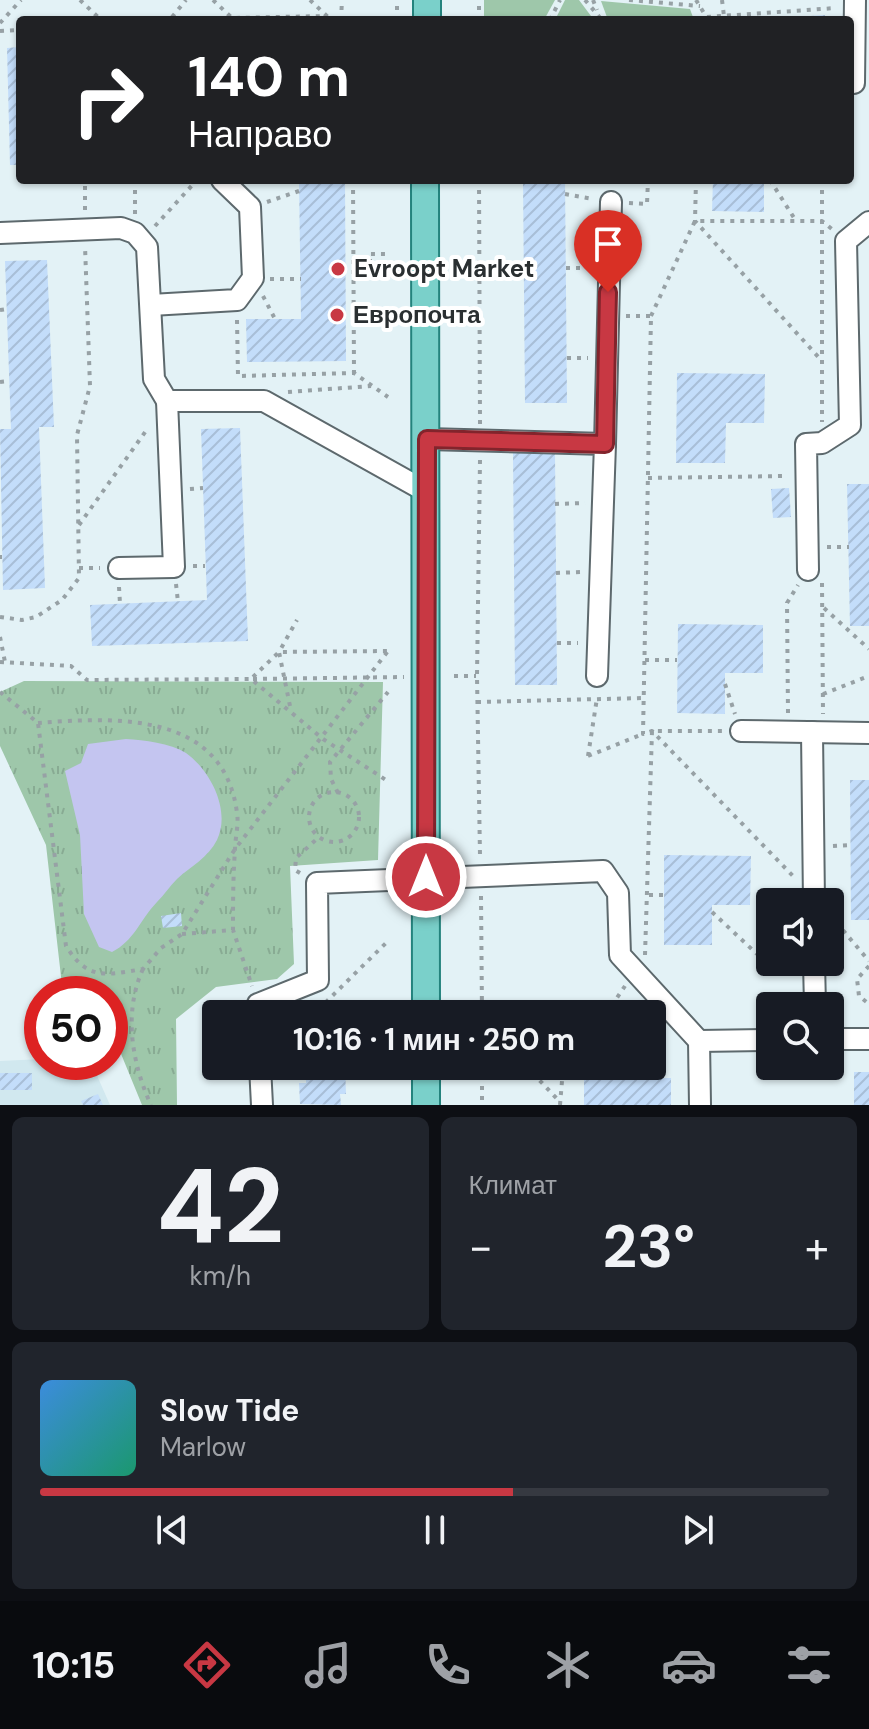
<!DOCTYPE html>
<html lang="ru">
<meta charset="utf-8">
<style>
body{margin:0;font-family:"DM Sans",sans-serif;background:#20242c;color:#f1f3f6;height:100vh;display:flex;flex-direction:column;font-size:30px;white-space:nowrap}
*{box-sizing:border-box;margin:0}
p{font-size:26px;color:#9ea1a6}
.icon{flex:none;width:44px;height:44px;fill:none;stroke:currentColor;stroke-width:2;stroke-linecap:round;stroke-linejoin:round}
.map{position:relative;height:1105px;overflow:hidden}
.side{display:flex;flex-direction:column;gap:12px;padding:12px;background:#0d0f14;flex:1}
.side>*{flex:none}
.hud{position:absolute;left:16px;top:16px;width:838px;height:168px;border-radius:8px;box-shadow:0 2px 6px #0004;background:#202124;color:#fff;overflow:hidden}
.buttons{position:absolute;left:756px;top:888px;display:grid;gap:16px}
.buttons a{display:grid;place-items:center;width:88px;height:88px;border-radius:8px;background:#171b24;box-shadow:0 2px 6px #0004;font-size:40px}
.speed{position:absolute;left:24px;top:976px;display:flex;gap:16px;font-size:40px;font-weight:700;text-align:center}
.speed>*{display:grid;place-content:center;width:104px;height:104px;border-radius:50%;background:#171b24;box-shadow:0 2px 6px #0004;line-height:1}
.speed .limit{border:12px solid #d22;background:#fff;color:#111}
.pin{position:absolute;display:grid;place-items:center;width:68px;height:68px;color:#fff;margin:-82px -34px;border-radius:50% 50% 50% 0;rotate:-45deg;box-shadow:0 0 8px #0007}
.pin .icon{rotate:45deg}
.me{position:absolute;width:88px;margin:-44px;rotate:0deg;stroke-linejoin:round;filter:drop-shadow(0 0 6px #0008)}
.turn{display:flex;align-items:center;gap:28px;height:168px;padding:0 40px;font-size:36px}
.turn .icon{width:104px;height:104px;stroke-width:2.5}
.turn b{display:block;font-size:56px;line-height:68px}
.big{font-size:60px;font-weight:700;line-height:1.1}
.side .card{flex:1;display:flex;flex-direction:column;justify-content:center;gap:12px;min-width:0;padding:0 28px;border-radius:12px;background:#20242c}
.side .dial{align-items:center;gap:0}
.dial b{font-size:104px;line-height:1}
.song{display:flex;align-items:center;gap:24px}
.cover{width:96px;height:96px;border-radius:12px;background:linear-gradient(135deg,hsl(210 70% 55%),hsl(160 70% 35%))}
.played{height:8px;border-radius:4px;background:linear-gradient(90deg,#c83843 60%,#363941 60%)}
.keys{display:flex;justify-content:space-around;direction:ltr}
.heat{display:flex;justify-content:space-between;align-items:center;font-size:44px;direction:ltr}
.side .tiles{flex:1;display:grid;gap:12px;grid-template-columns:1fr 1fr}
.card:last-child{grid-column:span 2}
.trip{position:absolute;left:202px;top:1000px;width:464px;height:80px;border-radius:8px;background:#171b24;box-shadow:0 2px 6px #0004;font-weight:700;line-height:80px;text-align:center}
.dock{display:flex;height:128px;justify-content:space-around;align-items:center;background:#090b0e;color:#9ea1a6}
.dock .icon{width:56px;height:56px}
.dock .active{color:#c83843}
.dock b{font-size:36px;color:#f1f3f6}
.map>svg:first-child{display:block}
.built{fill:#d1e8ef}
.green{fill:#9ec7aa}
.park{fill:url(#park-tufts)}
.water{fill:#c4c5f0}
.building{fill:url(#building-hatch)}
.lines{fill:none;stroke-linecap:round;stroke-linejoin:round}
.minor-casing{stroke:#5d696d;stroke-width:24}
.major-casing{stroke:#24837d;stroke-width:30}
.path{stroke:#97a1a5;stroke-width:4;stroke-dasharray:4 6;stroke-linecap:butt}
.minor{stroke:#fff;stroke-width:20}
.major{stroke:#7ad0ca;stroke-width:26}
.route-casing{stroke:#82242c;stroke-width:20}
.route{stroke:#c83843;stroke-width:14}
.poi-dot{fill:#c83843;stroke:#fff;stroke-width:3}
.labels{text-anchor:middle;stroke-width:8;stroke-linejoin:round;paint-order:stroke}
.poi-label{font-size:24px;font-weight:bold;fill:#2a2f31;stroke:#fff;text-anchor:start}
</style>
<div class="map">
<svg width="869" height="1105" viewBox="0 0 869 1105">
<defs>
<pattern id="park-tufts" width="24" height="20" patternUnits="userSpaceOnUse" patternTransform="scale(2)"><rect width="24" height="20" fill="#9ec7aa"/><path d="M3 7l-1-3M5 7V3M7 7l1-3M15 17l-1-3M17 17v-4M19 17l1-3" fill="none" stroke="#88ab93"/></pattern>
<pattern id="building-hatch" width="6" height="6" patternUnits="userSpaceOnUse" patternTransform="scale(2)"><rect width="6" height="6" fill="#c3ddfa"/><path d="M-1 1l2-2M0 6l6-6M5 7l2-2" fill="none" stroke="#a8bed7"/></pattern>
</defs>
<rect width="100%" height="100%" fill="#e3f2f6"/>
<path class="built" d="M42,1059V1062H91L110,1105H0V1061Z"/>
<g class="green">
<path d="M484,0H555L544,20H484Z"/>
<path d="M565,0H579L594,20H555Z"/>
<path d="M601,1L690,9L694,20H608Z"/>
</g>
<path class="park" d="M24,681L383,682L378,860L290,866L294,964L277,979L216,987L176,1019L177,1105H142L110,1027V994H63L46,845L0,746V692Z"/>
<path class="water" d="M126,739C144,740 170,743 186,753C211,771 231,811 217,840C208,858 191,866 177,879C170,886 164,895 157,902C140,920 134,941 112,952L99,947L84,914L80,835L65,771L81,763L88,744Z"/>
<g class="building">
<path d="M825,15V20H780V18Z"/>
<path d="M20,47V165H10L7,48Z"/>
<path d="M299,180H345L346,361L247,362L246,319H301Z"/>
<path d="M523,180H565L567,403H525Z"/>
<path d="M713,180H764V212L712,211Z"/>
<path d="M47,260L54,427H39L45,588L3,590L0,429H11L5,261Z"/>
<path d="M677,373L765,374L764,423H726L725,463H676Z"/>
<path d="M240,428L248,641L92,646L90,605L207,600L201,429Z"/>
<path d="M513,453H555L557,685H515Z"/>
<path d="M847,484H869V626H850Z"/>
<path d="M789,488L791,517L773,518L771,489Z"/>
<path d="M678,624L763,625V673H725V714L677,713Z"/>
<path d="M850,780H869V920H851Z"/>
<path d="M664,855L751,856L750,905H712V945H664Z"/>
<path d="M181,913L182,926L163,928L161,916Z"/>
<path d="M306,1066H345L346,1094H340L341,1105L300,1104L299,1083H306Z"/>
<rect x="854" y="1072" width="15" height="33"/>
<rect x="0" y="1073" width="32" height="17"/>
<path d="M671,1078V1105H584V1079Z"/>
<path d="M98,1094L103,1105H83L81,1101Z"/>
</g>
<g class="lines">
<g class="minor-casing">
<g id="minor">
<path d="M850,83H854L855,0"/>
<path d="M0,233L121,228L135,233L147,247L154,379L167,401"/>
<path d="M151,305L237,300L253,278L250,207L222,180"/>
<path d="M427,439L605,444L597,676"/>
<path d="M605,444L611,202"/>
<path d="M119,568L174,567L167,401H264L427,492"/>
<path d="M808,570L806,444L822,443L850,425L846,241L869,222"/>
<path d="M741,731L869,733"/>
<path d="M812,732L814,902"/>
<path d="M814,962L815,1006"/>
<path d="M258,1014V1004L318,980L317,883L603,871L618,893L620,955L699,1041L700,1105"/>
<path d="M830,1039H869"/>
<path d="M699,1041L770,1040"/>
<path d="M260,1066L262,1105"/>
</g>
</g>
<g class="major-casing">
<g id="major">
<path d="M427,20V0"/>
<path d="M425,180L426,1014"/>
<path d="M426,1105V1066"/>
</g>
</g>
<g class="path">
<path d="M80,0L100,19L234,20"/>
<path d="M213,0L232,18L327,16"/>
<path d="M310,0L331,20"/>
<path d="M585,0L602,20"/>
<path d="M593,0L597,10"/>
<path d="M629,0L700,6"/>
<path d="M696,0L707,18"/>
<path d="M722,0L724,16"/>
<path d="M172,17L186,0"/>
<path d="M707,17L836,8"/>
<path d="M68,20L100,19"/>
<path d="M341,20L342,0"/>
<path d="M397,20V0"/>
<path d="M479,20V0"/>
<path d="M550,20L560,0"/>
<path d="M0,23L21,0"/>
<path d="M0,31L20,30"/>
<path d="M135,180V214"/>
<path d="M353,180L354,373"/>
<path d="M479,180L480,424"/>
<path d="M696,180L695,221L822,361"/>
<path d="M770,180L796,221"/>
<path d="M822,180V422"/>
<path d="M565,194L593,199"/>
<path d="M267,202L299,191"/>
<path d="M629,203L647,204L648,180"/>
<path d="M85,210V180"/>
<path d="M155,226L197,180"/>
<path d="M354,268L370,267V254H386"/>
<path d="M566,268H592"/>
<path d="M270,279H301"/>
<path d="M263,296L275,319"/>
<path d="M0,310L7,309"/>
<path d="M626,316H651L643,734L652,731L793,876"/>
<path d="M651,316L695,221H822L833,230"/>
<path d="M237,320L238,376L354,373L388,397"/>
<path d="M567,358H588"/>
<path d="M0,382L9,381"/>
<path d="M288,392L371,386"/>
<path d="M480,460L477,676L480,856"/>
<path d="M648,478L786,476"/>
<path d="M190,489L203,488"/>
<path d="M555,504L585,503"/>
<path d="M79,525L148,428"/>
<path d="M827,547H849"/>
<path d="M0,557H2"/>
<path d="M193,566H205"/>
<path d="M79,568H100"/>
<path d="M556,573L582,572"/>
<path d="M822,583L823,714"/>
<path d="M176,584L178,602"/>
<path d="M119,587L120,604"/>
<path d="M824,608L869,649"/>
<path d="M0,617L22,620L36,617L62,600L79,578L77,435L90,386L85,246"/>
<path d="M0,637L5,662"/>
<path d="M557,643H578"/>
<path d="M645,660H677"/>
<path d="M0,662L71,666L87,680L251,679L323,739L389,782"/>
<path d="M454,676H476"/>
<path d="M253,677L279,652L388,651"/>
<path d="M253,679L404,677"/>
<path d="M725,684L735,714"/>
<path d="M0,692L38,723L66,946C88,981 106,975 143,969L161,948L182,934L235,849L388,651"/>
<path d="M823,694L869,676"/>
<path d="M477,702L644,698"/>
<path d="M290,706L279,652L297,620"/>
<path d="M788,713L787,603L798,585"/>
<path d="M38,723C115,717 224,711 237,813C239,825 235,838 235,850C233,877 233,904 233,930"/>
<path d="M588,756L597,698"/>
<path d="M588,756L643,734"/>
<circle cx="334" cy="817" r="25"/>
<path d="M338,793L331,779L330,762L388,692"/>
<path d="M833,846L850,845"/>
<path d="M300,873L295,870L296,858L319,837"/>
<path d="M649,895H664"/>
<path d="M481,896L482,1014"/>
<path d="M712,912L757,954"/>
<path d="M830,915L869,961"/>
<path d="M182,934L233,930L252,986"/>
<path d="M645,955L652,731H722"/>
<path d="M869,966L857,979L859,996L869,1004"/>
<path d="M143,969C123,1012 132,1064 151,1105"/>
<path d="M322,1006L349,1014"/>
<path d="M307,1007L322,1006L389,940"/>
<path d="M606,1014L625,986"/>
<path d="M482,1066V1105"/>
<path d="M526,1066L560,1102"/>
<path d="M280,1073L306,1071"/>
<path d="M560,1105L562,1081L572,1066"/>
</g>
<use href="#minor" class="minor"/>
<use href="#major" class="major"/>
</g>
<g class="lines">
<g class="route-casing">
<path id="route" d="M426,877L427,439L605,444L608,292"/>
</g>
<use href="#route" class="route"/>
</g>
<g class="poi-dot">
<circle cx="338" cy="269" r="8"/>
<circle cx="337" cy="315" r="8"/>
</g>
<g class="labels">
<g class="poi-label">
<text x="354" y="277">Evroopt Market</text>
<text x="353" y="323">Европочта</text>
</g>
</g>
</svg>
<div class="buttons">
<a><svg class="icon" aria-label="sound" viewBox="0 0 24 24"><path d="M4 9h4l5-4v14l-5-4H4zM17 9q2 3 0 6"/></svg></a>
<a><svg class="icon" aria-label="search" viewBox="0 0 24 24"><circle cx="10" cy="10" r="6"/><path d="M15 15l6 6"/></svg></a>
</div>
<div class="speed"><div class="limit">50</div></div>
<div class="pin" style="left:608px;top:292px;background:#d93025"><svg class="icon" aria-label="arrive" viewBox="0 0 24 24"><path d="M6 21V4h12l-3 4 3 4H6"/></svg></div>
<svg class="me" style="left:426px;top:877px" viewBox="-20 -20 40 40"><circle r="17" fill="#c83843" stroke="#fff" stroke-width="3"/><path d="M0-11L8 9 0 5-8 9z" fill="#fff"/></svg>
<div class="trip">10:16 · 1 мин · 250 m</div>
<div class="hud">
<div class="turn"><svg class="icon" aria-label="right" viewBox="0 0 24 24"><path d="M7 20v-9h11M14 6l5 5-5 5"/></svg><div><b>140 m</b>Направо</div></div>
</div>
</div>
<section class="side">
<div class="tiles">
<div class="card dial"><b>42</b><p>km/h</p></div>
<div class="card"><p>Климат</p>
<div class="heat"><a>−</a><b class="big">23°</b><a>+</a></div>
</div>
<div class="card">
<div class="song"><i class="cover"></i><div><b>Slow Tide</b><p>Marlow</p></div></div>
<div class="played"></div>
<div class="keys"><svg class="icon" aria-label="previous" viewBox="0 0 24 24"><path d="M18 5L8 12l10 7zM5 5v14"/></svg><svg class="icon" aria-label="pause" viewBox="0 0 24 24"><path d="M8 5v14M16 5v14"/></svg><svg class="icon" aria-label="next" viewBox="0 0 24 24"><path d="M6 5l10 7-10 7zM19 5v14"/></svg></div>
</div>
</div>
</section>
<nav class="dock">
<b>10:15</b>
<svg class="icon active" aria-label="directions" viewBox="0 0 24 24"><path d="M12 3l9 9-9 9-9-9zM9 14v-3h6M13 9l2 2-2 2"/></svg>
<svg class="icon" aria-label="music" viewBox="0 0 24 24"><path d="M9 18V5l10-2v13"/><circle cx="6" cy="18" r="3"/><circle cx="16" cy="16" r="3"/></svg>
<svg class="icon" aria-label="phone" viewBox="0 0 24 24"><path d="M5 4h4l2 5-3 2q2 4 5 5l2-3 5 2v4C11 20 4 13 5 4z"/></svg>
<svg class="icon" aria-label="climate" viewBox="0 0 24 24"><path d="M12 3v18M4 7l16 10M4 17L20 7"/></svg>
<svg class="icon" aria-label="car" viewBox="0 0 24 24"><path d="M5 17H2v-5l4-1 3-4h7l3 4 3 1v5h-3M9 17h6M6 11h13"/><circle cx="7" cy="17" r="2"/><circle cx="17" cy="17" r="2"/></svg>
<svg class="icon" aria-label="filters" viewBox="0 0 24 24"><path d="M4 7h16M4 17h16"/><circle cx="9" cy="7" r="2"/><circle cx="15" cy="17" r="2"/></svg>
</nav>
